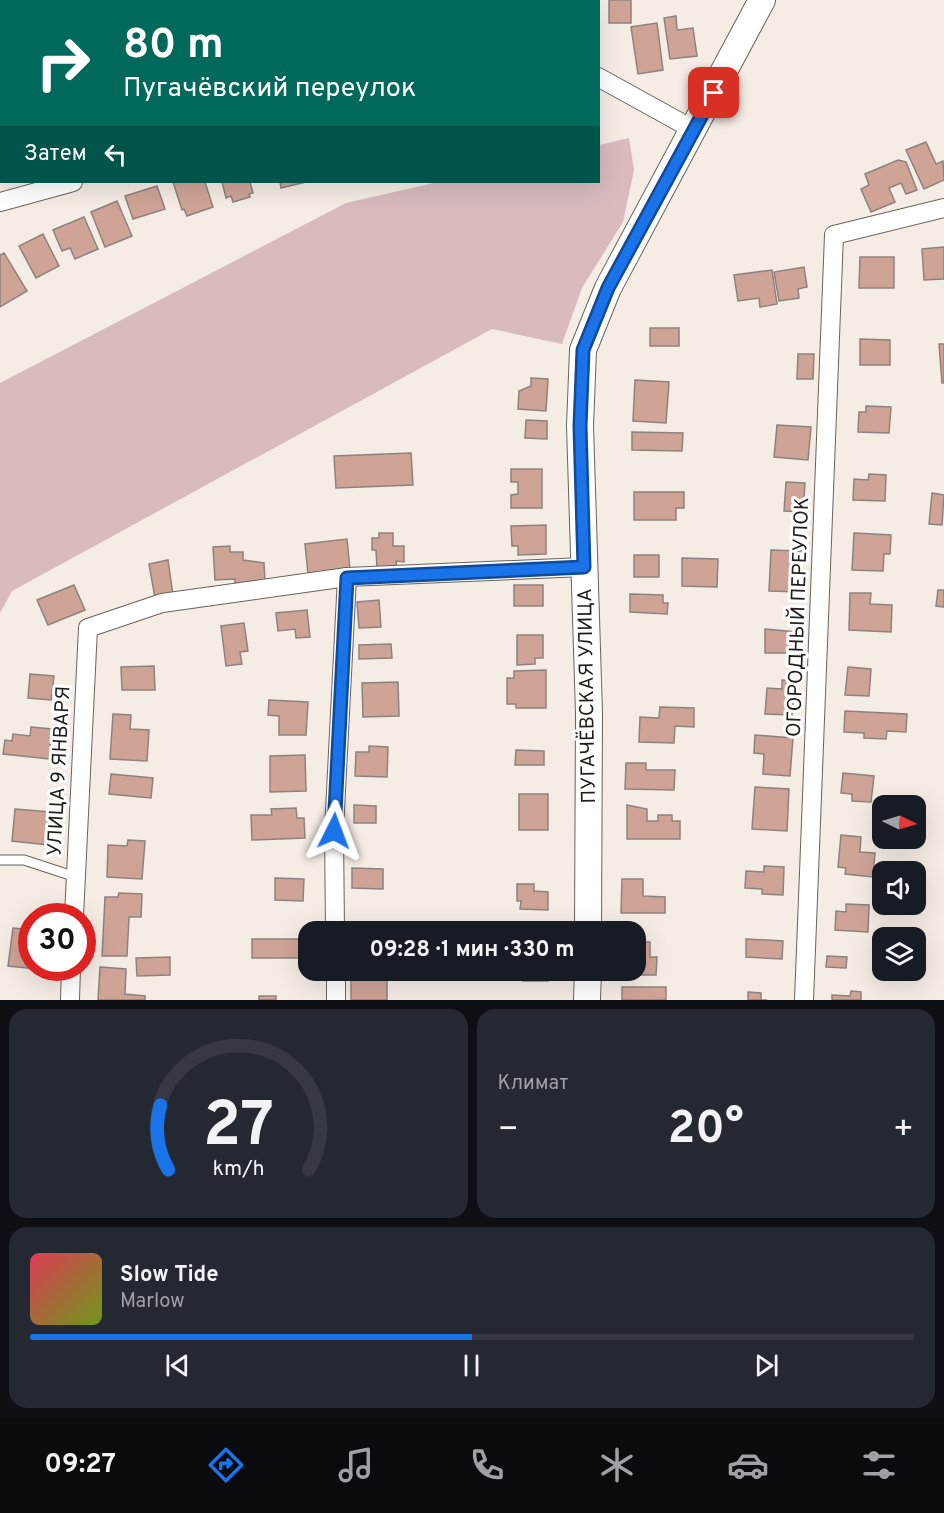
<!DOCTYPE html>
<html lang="ru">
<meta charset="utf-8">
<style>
body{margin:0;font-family:Overpass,sans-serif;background:#242831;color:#f1f3f6;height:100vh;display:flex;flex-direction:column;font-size:22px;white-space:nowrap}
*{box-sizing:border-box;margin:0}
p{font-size:20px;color:#9ea1a6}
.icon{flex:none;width:33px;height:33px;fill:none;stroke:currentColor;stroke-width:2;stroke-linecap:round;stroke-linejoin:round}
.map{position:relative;height:1000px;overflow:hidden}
.details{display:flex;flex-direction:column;gap:9px;padding:9px;background:#0d0f14;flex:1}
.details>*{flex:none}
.top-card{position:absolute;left:0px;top:0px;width:600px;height:183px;box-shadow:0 6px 24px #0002;background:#00695c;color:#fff;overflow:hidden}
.needle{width:39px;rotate:95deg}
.buttons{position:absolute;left:872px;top:795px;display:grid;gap:12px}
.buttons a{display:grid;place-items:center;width:54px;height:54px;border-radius:12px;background:#171b24;box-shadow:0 6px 24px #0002;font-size:30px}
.speed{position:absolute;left:18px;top:903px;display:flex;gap:12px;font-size:30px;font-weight:700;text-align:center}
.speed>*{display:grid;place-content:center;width:78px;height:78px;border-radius:50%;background:#171b24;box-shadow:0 6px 24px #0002;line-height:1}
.speed .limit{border:9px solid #d22;background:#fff;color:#111}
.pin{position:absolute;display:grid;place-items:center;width:51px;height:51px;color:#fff;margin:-26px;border-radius:12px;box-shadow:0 3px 9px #0006}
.me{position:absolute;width:66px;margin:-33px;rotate:3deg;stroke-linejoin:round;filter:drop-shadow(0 0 4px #0008)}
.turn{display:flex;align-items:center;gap:21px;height:126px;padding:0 24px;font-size:27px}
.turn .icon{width:78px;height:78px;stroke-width:2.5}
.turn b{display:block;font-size:42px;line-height:51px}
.then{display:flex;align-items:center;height:57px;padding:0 24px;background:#0003;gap:12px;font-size:22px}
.big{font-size:45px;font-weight:700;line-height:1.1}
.details .card{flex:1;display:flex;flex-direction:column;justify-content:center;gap:9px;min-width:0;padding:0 21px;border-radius:18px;background:#242831}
.details .dial{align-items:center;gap:0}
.dial svg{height:156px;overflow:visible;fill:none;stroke:#363941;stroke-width:7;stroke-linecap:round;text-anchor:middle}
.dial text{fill:#f1f3f6;stroke:none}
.song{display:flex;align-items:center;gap:18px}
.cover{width:72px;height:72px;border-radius:9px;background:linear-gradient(135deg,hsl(350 70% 55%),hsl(80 70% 35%))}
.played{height:6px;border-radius:3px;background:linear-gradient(90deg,#1a73e8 50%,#363941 50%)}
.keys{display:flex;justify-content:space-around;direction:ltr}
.heat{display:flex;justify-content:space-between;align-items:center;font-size:33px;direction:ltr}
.details .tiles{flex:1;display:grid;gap:9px;grid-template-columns:1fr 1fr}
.card:last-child{grid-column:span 2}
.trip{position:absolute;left:298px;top:921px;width:348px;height:60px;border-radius:18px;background:#171b24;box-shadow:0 6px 24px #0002;font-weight:700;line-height:60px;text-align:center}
.tabs{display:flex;height:96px;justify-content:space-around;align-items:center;background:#090b0e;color:#9ea1a6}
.tabs .icon{width:42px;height:42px}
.tabs .current{color:#1a73e8}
.tabs b{font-size:27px;color:#f1f3f6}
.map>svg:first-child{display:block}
.green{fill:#d9bbbe}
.building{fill:#cfa496;stroke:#8d827f;stroke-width:1.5}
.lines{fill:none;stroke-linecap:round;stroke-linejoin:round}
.service-casing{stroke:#6a635c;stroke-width:11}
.minor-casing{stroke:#6a635c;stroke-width:20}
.secondary-casing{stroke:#6a635c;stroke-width:28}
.service{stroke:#fff;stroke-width:9}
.minor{stroke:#fff;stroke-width:18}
.secondary{stroke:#fff;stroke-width:26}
.route-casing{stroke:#114b97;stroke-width:15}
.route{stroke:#1a73e8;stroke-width:10}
.labels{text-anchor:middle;stroke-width:6;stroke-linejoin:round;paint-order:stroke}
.street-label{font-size:20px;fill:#1f1c19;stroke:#fff}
</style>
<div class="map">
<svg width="944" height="1000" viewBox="0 0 944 1000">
<rect width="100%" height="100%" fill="#f5ece4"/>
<path class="green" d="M629,138L634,170L623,222L582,288L562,344L492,329L12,591L0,613V383L346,203L438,182H598L599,145Z"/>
<g class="building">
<rect x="609" y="0" width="22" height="23"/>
<path d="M676,16L677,30L693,28L697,56L670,59L664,18Z"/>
<path d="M657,23L663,70L638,74L631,27Z"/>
<path d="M926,142L936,164L943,161L944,180L924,189L906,150Z"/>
<path d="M898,160L906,162L917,190L906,194L901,183L889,188L895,202L871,212L861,189L869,185L865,174Z"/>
<path d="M173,182H205L213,207L187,216L184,209L182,210Z"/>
<path d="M222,182H250L253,193L249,194L250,197L233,202L231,196L226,198Z"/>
<path d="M280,182H306L281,188Z"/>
<path d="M157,186L165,209L133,219L125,196Z"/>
<path d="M117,201L132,236L105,247L91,212Z"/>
<path d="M84,217L98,249L75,259L70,248L62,251L53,230Z"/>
<path d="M43,234L59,266L36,278L19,246Z"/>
<path d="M944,247V279L924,280L922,249Z"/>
<path d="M4,253L27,291L0,307V255Z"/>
<path d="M860,257H894V288H859Z"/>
<path d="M804,267L807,287L798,289L799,298L779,301L774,272Z"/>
<path d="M772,270L777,304L760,307L759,298L738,301L734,275Z"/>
<rect x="650" y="328" width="29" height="18"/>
<path d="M860,339L890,340V365H860Z"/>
<path d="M939,344H944V383H942Z"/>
<path d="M798,354H814L813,379H797Z"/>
<path d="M531,378L548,379L546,411L518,409L519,391L531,386Z"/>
<path d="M635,380L669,382L666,423L633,421Z"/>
<path d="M866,406L891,407L889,433L858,432L859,412H866Z"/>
<path d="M526,420L547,421V439L525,438Z"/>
<path d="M777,425L811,427L808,460L774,457Z"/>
<path d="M632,432L683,433L682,451L632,450Z"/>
<path d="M411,453L413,485L336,488L334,456Z"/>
<path d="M511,469H542V508H511V495L518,494V482H511Z"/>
<path d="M869,474L886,475L885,501L853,500L854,479L868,480Z"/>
<path d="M786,482L805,483L803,512L784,511Z"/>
<path d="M634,492H684V508H676V520H634Z"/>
<path d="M932,493L944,495L942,525L929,524Z"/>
<path d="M546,525V554L518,555V546H512L511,526Z"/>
<path d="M379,533H393V546H404V562L396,561L397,568H377L376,550H372V538H379Z"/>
<path d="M854,533L891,535L890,554H884L883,571L852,570Z"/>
<path d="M347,539L350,569L308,574L305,544Z"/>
<path d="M230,546V552H243V560L264,563L265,582L235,584V579L215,580L213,547Z"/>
<path d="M771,550L802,551L800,592L769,591Z"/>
<rect x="634" y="555" width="25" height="22"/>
<path d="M682,558L718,559L717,587L682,586Z"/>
<path d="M168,560L173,595L155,598L149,564Z"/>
<path d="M74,585L85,610L48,625L37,600Z"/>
<rect x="514" y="585" width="29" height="21"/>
<path d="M938,590H944V607L936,606Z"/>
<path d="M850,593H871L870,604L892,605L891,632L849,630Z"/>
<path d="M630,594L663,595V603H668L667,614L630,612Z"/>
<path d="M379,600L381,627L359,628L357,602Z"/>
<path d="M307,610L310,637L296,638L295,629L278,631L276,613Z"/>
<path d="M244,623L248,651L240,652L242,664L226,666L221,626Z"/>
<path d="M765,629L797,632V653H765Z"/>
<path d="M517,635H543V658H535V664L517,665Z"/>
<path d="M391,644L392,658L359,659V645Z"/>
<path d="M154,666L155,690H122L121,667Z"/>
<path d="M848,667L871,669L869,696L845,695Z"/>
<path d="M546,670V708H516V704H507V678H514V671Z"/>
<path d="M30,674L54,676L51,700L28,698Z"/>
<path d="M782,680L794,681L792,715L765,714L767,688L782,689Z"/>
<path d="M398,682L399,716L363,717L362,683Z"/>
<path d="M269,700L308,702L306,735H279V716L268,715Z"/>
<path d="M660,707L694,708V727L675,726L674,743L639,742L640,717L659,718Z"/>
<path d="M845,711L907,714L906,732L887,731L886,739L864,738V733L844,732Z"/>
<path d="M113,714L131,715L130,729L149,730L147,761L110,759Z"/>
<path d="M31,727L52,729L49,759L3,754L5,740L12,741L13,734L30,736Z"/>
<path d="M755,735L793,738L790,776L763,774L764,754L754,753Z"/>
<path d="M369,746L388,747L387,777L355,776L356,752H369Z"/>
<path d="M516,750L544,751V765H515Z"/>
<path d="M305,755L306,791L270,792V756Z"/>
<path d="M626,763H646V770H675L674,790L625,789Z"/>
<path d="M843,773L874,776L871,802L852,801V794L841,793Z"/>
<path d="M111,774L153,778L151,798L109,794Z"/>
<path d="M755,787L789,789L787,831L752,829Z"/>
<rect x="519" y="794" width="29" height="36"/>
<path d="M354,805L376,806V823H354Z"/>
<path d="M627,805L647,809V821H658V815H672V821H680V839H627Z"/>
<path d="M296,808L297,818H304L305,838L252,840L251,815H272L271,809Z"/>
<path d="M15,809L51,812L48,845L12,841Z"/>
<path d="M841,835L861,837L860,852L875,853L873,877L845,874L846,868L838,867Z"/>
<path d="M128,840L145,841L142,879L107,877L108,845L127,846Z"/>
<path d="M764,866L784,867L783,895L762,894V889L745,888L746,871L764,872Z"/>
<path d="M352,868L383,869V889L352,888Z"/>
<path d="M275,878L304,879L303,901L275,900Z"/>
<path d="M622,879H643V896L665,897V913H621Z"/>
<path d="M517,884H534V891L548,892V910L520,909L521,901H517Z"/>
<path d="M119,893L142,894L141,917H129L127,956H102L105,897H118Z"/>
<path d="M846,904L869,905L868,932L835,930L836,911L846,912Z"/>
<path d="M383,923V932H353V924Z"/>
<path d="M13,928L32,930V968L38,969L8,966Z"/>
<rect x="252" y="939" width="48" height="19"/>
<path d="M746,939L783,941L782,959L746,957Z"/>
<path d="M636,942H650V957H657L656,975H639Z"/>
<path d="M827,956L847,957L846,968L826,967Z"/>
<path d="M170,957V975L137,976L136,958Z"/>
<path d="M100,967L126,969L125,994L145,996V1000H98Z"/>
<rect x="351" y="970" width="36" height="30"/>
<rect x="523" y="970" width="25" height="11"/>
<rect x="622" y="987" width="44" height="13"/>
<path d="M851,991L861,992V1000H832V995L850,996Z"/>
<path d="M748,992L761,993V1000H767H748Z"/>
<rect x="259" y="996" width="17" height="4"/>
</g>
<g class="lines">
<g class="service-casing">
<path id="service" d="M0,860H24L76,877"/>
</g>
<g class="minor-casing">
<g id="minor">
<path d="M598,77L694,130"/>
<path d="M0,202L73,182"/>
<path d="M74,916L88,628L162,603L347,577L584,567"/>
<path d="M335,932L334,830L347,577"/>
<path d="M336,970V1000"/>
<path d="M70,1000L71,968"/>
<path d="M804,1000L834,235L944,208"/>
</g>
</g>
<g class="secondary-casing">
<g id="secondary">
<path d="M588,932L589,713L580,426L583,350L608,288L762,0"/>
<path d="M587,1000L588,970"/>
</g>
</g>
<use href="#service" class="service"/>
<use href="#minor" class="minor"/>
<use href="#secondary" class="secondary"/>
</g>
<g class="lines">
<g class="route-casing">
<path id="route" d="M334,831L347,578L584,567L580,426L583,350L608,288L714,93"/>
</g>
<use href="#route" class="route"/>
</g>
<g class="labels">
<g class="street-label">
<text transform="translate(797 617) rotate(-88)" y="7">ОГОРОДНЫЙ ПЕРЕУЛОК</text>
<text transform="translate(586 696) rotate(-91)" y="7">ПУГАЧЁВСКАЯ УЛИЦА</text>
<text transform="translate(58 771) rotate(-87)" y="7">УЛИЦА 9 ЯНВАРЯ</text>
</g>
</g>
</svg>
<div class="buttons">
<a><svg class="needle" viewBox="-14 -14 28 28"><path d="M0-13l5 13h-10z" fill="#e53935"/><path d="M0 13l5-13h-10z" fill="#9ea1a6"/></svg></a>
<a><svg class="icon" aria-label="sound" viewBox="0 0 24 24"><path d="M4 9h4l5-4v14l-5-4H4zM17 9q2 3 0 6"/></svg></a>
<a><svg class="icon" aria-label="layers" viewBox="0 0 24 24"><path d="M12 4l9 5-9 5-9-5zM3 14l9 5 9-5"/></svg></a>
</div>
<div class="speed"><div class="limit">30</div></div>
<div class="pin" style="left:714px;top:93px;background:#d93025"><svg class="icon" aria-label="arrive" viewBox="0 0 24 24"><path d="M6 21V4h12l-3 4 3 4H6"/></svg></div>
<svg class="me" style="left:334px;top:831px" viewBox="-20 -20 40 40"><path d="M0-17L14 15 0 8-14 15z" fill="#1a73e8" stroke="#fff" stroke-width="4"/></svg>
<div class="trip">09:28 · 1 мин · 330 m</div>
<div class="top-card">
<div class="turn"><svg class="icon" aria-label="right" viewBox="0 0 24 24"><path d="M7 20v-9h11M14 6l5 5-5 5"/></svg><div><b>80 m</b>Пугачёвский переулок</div></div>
<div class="then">Затем<svg class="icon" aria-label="left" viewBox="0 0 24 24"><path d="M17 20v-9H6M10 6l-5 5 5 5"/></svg></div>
</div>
</div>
<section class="details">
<div class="tiles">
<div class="card dial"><svg viewBox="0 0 100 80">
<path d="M14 69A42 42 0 1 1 86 69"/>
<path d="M14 69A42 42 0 0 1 10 36" stroke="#1a73e8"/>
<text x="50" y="56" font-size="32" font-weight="700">27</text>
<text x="50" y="72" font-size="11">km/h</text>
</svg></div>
<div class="card"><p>Климат</p>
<div class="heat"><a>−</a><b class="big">20°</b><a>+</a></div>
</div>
<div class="card">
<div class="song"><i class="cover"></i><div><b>Slow Tide</b><p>Marlow</p></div></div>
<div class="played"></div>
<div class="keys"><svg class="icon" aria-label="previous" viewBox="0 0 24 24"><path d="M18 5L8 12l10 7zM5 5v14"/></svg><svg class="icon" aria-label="pause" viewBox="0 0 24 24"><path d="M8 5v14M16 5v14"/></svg><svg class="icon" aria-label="next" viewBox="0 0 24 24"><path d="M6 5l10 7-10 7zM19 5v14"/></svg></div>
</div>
</div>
</section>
<nav class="tabs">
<b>09:27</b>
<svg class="icon current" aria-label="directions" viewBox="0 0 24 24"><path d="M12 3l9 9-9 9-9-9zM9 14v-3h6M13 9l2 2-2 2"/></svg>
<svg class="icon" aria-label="music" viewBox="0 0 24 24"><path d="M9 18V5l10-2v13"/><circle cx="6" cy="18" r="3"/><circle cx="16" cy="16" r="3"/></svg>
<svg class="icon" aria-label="phone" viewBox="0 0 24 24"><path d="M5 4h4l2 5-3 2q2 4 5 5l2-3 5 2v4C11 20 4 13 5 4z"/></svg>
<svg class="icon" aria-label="climate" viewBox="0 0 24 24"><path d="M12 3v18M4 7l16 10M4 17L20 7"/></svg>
<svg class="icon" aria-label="car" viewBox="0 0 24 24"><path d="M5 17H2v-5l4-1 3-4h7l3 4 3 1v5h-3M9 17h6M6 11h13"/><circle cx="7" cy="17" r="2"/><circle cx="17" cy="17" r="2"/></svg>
<svg class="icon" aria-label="filters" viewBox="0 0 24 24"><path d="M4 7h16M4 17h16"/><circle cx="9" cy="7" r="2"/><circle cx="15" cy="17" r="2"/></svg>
</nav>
